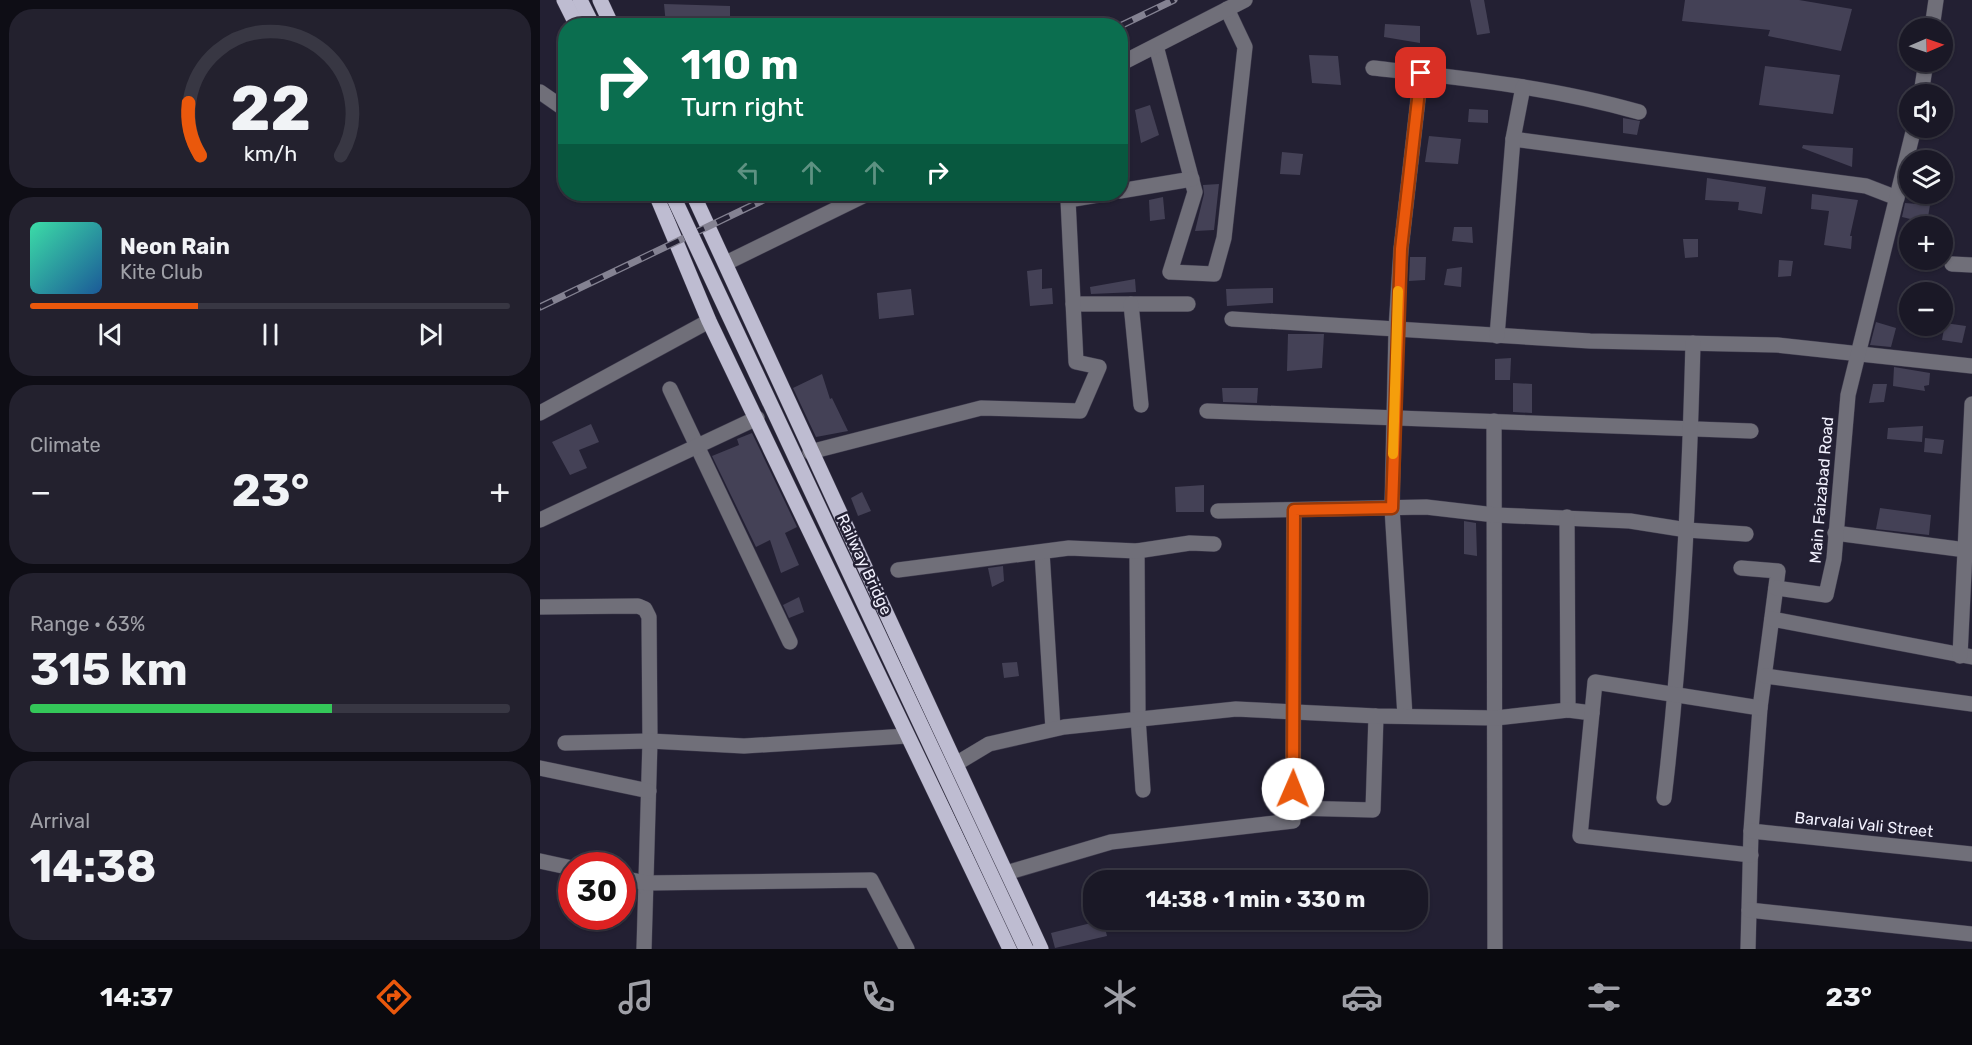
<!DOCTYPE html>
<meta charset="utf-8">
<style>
body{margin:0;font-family:Rubik,sans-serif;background:#23212e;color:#f1f3f6;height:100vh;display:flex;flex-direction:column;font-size:22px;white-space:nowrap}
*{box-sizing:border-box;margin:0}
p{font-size:20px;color:#9fa0a7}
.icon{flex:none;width:33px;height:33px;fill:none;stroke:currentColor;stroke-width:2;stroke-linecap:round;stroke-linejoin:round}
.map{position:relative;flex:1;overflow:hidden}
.side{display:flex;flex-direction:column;gap:9px;padding:9px;background:#0e0d15;width:540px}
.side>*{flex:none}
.top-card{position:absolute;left:18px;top:18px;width:570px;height:183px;border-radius:24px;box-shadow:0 2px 4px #0004,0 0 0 2px #383743;background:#0b6e4f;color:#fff;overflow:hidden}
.needle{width:39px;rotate:88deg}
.tools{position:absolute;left:1359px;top:18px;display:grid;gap:12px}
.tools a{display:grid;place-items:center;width:54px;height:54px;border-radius:50%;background:#1a1826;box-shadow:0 2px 4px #0004,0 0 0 2px #383743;font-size:30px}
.speed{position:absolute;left:18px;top:852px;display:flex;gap:12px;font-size:30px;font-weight:700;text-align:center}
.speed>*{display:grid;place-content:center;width:78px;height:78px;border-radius:50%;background:#1a1826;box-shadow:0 2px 4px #0004,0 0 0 2px #383743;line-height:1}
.speed .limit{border:9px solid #d22;background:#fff;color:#111}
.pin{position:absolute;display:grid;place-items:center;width:51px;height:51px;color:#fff;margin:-26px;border-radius:12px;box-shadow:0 3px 9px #0006}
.me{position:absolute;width:66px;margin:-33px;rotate:1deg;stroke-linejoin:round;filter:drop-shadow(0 0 4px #0008)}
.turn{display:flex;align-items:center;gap:21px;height:126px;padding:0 24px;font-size:27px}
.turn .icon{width:78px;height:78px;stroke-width:2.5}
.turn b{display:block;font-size:42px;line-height:51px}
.lanes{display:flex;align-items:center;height:57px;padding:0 24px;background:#0003;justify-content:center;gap:30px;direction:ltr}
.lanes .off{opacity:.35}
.big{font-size:45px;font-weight:700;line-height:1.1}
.side .card{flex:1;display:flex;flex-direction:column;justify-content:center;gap:9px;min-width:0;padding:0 21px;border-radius:24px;background:#23212e}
.side .dial{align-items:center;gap:0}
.dial svg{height:156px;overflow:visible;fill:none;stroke:#383743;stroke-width:7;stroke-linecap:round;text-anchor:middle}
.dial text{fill:#f1f3f6;stroke:none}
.song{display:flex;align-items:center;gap:18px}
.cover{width:72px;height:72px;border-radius:9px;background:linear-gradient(135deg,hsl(160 70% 55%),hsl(210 70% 35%))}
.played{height:6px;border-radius:3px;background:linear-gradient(90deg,#ea580c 35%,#383743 35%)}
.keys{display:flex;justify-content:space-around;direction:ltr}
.heat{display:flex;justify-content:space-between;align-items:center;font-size:33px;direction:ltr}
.charge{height:9px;border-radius:4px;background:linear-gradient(90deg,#34c759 63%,#383743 0)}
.trip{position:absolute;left:543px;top:870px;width:345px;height:60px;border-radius:24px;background:#1a1826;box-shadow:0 2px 4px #0004,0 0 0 2px #383743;font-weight:700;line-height:60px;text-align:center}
.tabs{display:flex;height:96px;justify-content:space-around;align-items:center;background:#0a0a0f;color:#9fa0a7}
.tabs .icon{width:42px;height:42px}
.tabs .current{color:#ea580c}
.tabs b{font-size:27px;color:#f1f3f6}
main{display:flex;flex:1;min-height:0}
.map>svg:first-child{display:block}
.building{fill:#444156}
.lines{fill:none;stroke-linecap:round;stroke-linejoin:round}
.minor-casing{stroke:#403d4f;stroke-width:16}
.major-casing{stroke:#403d4f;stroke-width:16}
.minor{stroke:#706f79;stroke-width:15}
.major{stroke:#bebcd1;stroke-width:15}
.rail-casing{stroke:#848292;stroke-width:7}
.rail{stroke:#232033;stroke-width:4.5;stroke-dasharray:14;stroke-linecap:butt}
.major-bridge-casing{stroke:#403d4f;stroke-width:16;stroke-linecap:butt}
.major-bridge{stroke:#bebcd1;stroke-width:15}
.route-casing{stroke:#983908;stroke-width:15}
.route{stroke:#ea580c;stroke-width:10}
.slow{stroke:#f59e0b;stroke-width:10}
.labels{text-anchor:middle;stroke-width:5;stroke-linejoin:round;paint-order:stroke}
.street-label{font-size:16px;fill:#f2f1fe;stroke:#232033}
</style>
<main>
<section class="side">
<div class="card dial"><svg viewBox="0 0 100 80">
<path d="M14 69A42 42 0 1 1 86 69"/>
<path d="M14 69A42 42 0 0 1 8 42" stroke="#ea580c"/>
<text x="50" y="56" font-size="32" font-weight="700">22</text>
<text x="50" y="72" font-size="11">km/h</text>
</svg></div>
<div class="card">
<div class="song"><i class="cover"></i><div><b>Neon Rain</b><p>Kite Club</p></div></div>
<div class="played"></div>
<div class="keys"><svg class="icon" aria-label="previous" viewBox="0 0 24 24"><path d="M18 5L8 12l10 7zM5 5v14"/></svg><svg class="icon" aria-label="pause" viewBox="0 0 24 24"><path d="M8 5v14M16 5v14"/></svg><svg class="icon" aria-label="next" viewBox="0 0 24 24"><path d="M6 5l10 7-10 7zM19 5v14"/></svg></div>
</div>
<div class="card"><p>Climate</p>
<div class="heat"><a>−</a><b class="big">23°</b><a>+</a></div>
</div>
<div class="card"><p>Range · 63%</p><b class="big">315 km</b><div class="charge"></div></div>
<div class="card"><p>Arrival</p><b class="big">14:38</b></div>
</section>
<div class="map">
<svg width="1432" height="949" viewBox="0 0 1432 949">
<rect width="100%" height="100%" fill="#232033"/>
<g class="building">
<path d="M930,0H944L950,33L937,35Z"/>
<path d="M1145,0H1259L1312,9L1301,51L1228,36L1230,30L1142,21Z"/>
<path d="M124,4L190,6V26L126,25Z"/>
<path d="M845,24L880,26V43L844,37Z"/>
<path d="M769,55L798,56L801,85L772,83Z"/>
<path d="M1225,66L1300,75L1293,114L1219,105Z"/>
<path d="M610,105L619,135L601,143L595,110Z"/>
<path d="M929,109L948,110V123L928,122Z"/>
<path d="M1083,118L1100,121L1097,135L1083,133Z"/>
<path d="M889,136L921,139L918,164L885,162Z"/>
<path d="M1263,145L1313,148L1312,167L1262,148Z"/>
<path d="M742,152L763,154L760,175L740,174Z"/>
<path d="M1167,178L1226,187L1222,214L1198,210L1199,202L1165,200Z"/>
<path d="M679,184L674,230L655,231L664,194L663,185Z"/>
<path d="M1272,194L1318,200L1310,236H1312L1311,249L1284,245L1289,211L1271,209Z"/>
<path d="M623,197L625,219L610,221L609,200Z"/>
<path d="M1365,203L1390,205L1387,223L1362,217Z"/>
<path d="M914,227H932L933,243L912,241Z"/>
<path d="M1143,239H1158V257L1145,258Z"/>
<path d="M870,257H886L885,280L869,281Z"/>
<path d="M1239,260L1253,261L1251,276L1238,277Z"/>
<path d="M922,267L921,287L904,285L907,269Z"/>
<path d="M502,269V289L512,288L513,304L490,306L487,271Z"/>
<path d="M595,279L596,292L551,294L550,287Z"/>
<path d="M733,288V303L687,306L686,289Z"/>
<path d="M371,289L374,315L339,319L337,293Z"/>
<path d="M1336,322L1356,328L1351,347L1330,345Z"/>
<path d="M1405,323L1426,326L1422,343L1402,340Z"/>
<path d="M748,334H784L782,368L747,371Z"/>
<path d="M971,358L970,380H955V359Z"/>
<path d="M1354,367L1390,373L1389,385L1384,386L1385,391L1353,386Z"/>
<path d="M282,374L290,399L292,398L308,431L276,437L253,388Z"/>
<path d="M973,383L992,384V413L973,412Z"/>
<path d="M1333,384H1347L1344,402L1329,403Z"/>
<path d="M682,388H718L717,403L683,402Z"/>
<path d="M51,424L59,442L39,450L47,468L30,475L12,442Z"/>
<path d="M1383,426L1382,442L1347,439L1348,428Z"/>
<path d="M212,433L257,527L245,533L259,565L241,573L230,540L216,547L172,456L199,445L197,439Z"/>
<path d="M1385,438L1404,440L1402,454L1384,452Z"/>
<path d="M664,485V512H636L635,487Z"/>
<path d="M322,492L331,511L318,516L311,498Z"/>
<path d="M1340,508L1391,515L1389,535L1336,529Z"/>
<path d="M924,521L936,523L937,556L924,554Z"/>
<path d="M463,566L464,581L452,587L448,568Z"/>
<path d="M259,597L264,612L249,618L243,605Z"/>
<path d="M477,662L479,676L464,678L462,663Z"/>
<path d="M563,920L567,936L515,948L511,933Z"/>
</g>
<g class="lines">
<g class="minor-casing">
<g id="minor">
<path d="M1392,28L1396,0"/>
<path d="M616,46L655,192L630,272L674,274L684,238L705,47L687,9"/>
<path d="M580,64L705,0"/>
<path d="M833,68C922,78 1012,87 1099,112"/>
<path d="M0,92L26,110"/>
<path d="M1381,94L1386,62"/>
<path d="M973,139L1326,186L1357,198"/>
<path d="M580,191L652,179"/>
<path d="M186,263L327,194"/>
<path d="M1412,264L1432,265"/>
<path d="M533,304H648"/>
<path d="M591,304L601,405"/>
<path d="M692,319L1050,341L1237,345L1432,366"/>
<path d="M957,336L973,139L983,87"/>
<path d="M130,389L250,642"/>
<path d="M667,411L1211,431"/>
<path d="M0,413L169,321"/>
<path d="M954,421L955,949"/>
<path d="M270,452L441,408L540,411L559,367L536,362L528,200L564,194"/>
<path d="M754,510L753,808L833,810L836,716"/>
<path d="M678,511L886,507L955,515L1090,521L1147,530L1206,534"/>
<path d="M1027,517L1028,710"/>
<path d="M0,520L217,418"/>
<path d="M1295,533L1426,550"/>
<path d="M597,551L598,718L603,790"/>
<path d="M502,552L513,729"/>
<path d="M1201,568L1238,571L1220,708L1211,831L1208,949"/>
<path d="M358,570L529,548L597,551L650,543L674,544"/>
<path d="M1236,588L1286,595L1294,559L1308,395L1374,128"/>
<path d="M0,607L98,606L105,609L109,617L110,741L104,949"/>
<path d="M1232,619L1432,657"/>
<path d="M1420,656L1432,404"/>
<path d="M1225,676L1432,704"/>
<path d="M865,716L852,508L856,330L861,249L881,73"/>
<path d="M25,743L110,741L204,746L367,736"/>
<path d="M414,765L449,744L524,727L696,709L836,716L956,718L1028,710L1052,713"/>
<path d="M0,768L109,791"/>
<path d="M1124,798C1142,647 1149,496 1153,343"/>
<path d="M1211,831L1432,854"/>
<path d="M1211,855L1040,836L1055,682L1220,708"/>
<path d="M0,861L32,868"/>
<path d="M466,873L571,842L753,821V808"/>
<path d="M82,878L106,883L331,880L367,949"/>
<path d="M1209,910L1432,934"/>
</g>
</g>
<g class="major-casing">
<g id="major">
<path d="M24,0L37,26"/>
<path d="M40,0L53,26"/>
<path d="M60,0L72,26"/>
<path d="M116,194L169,321L470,949"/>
<path d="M153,194L501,949"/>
</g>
</g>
<use href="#minor" class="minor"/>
<use href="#major" class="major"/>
<g class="rail-casing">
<g id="rail">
<path d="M580,26L634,0"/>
<path d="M0,307L236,194"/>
</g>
</g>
<use href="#rail" class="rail"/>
<g class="major-bridge-casing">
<path id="major-bridge" d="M132,194L486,949"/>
</g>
<use href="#major-bridge" class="major-bridge"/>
</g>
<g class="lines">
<g class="route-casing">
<path id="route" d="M753,789L754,510L852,508L861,249L881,73"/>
</g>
<use href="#route" class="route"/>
<path class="slow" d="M853,454L858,291"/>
</g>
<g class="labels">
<g class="street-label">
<text transform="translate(1281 490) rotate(-85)" y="6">Main Faizabad Road</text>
<text transform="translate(325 564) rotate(65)" y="6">Railway Bridge</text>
<text transform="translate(1324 824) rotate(6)" y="6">Barvalai Vali Street</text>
</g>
</g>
</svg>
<div class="tools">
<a><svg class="needle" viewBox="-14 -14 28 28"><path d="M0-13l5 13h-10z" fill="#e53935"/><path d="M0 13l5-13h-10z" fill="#9fa0a7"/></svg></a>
<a><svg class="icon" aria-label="sound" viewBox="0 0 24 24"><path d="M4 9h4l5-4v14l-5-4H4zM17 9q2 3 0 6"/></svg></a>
<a><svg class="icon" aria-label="layers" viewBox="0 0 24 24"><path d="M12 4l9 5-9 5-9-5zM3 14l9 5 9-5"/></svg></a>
<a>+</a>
<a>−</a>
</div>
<div class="speed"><div class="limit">30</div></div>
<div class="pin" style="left:881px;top:73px;background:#d93025"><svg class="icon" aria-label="arrive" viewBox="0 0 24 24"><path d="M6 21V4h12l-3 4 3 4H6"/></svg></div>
<svg class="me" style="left:753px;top:789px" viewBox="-20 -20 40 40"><circle r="19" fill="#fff"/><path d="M0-13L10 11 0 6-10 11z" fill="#ea580c"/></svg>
<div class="trip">14:38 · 1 min · 330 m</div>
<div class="top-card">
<div class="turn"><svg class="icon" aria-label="right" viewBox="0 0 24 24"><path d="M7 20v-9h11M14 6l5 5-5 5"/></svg><div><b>110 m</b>Turn right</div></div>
<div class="lanes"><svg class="icon off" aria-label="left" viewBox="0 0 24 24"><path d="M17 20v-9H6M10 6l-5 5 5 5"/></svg><svg class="icon off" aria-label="ahead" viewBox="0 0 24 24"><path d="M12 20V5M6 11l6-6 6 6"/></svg><svg class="icon off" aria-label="ahead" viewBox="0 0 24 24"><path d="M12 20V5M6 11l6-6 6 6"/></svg><svg class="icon" aria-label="right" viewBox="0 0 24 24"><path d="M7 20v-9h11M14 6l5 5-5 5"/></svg></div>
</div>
</div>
</main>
<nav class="tabs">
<b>14:37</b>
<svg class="icon current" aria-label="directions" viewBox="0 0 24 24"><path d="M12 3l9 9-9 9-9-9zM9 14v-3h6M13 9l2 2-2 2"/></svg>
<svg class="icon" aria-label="music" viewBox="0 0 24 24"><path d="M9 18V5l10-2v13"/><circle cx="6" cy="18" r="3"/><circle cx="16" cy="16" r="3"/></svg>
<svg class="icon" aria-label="phone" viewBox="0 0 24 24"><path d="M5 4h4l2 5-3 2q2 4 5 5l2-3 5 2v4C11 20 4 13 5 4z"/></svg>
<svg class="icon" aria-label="climate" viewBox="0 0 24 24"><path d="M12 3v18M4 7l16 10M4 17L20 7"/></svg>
<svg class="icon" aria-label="car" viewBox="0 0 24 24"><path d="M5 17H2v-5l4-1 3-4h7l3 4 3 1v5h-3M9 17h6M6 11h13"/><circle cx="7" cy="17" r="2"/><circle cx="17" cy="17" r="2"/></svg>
<svg class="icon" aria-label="filters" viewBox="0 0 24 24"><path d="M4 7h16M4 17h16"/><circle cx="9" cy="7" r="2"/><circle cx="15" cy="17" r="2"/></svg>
<b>23°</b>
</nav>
